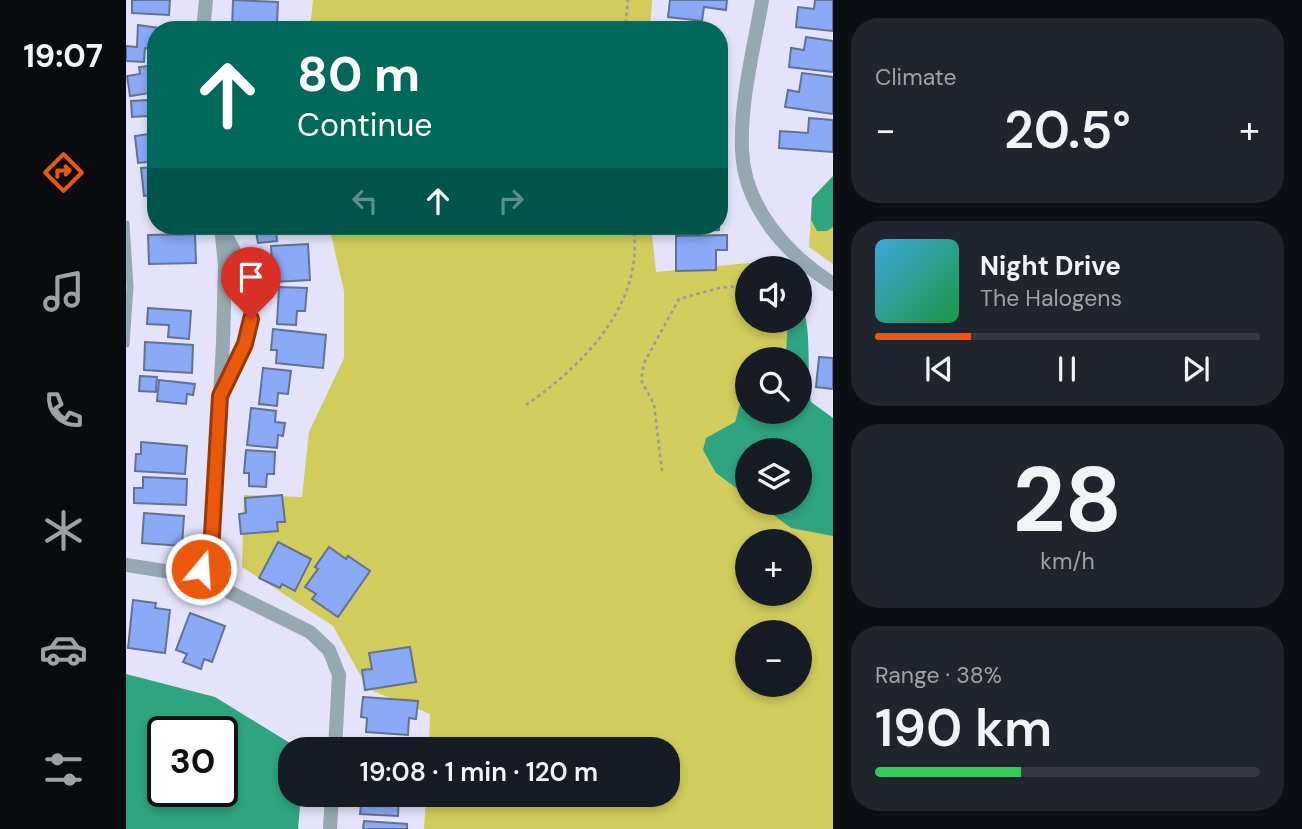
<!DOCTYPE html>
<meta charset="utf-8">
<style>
body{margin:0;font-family:"DM Sans",sans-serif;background:#20242c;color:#f1f3f6;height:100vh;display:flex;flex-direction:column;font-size:26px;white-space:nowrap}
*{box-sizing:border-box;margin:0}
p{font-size:23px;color:#9ea1a6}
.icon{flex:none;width:38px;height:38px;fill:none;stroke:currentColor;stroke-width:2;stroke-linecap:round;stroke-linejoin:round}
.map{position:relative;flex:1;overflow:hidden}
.drawer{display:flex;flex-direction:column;gap:18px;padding:18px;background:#0d0f14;width:469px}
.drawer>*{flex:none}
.banner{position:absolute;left:21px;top:21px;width:581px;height:214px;border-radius:28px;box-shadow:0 4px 10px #0003;background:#00695c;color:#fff;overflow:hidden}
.tools{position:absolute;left:609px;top:256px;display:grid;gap:14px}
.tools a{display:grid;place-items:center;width:77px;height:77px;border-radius:50%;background:#171b24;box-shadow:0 4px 10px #0003;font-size:35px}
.speed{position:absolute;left:21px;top:716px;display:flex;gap:14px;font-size:35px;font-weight:700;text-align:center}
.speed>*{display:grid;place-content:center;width:91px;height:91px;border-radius:50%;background:#171b24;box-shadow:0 4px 10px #0003;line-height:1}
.speed .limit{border:4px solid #111;border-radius:10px;background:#fff;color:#111}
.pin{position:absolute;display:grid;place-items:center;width:60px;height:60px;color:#fff;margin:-72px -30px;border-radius:50% 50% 50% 0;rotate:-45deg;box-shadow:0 0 7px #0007}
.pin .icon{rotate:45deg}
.me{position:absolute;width:77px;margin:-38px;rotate:18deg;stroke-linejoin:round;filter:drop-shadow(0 0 5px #0008)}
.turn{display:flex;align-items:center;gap:24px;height:147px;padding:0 35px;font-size:32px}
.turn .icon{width:91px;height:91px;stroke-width:2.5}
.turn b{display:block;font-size:49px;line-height:60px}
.lanes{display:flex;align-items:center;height:66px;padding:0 35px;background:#0003;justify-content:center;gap:35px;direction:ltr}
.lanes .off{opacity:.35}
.big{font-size:52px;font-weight:600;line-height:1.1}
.drawer .widget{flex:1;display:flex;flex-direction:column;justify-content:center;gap:10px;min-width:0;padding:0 24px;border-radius:28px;background:#20242c}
.drawer .dial{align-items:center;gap:0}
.dial b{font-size:91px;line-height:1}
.song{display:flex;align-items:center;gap:21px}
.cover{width:84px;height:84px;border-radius:10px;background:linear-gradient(135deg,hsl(200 70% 55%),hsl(140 70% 35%))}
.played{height:7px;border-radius:4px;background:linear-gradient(90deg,#ea580c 25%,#363941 25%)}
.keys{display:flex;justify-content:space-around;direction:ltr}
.heat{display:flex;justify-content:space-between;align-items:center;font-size:38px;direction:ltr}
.charge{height:10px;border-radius:5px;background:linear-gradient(90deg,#34c759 38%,#363941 0)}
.trip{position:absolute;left:152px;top:737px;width:402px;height:70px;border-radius:28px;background:#171b24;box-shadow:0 4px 10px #0003;font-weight:600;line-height:70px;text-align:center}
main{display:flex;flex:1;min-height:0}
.dock{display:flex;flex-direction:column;width:126px;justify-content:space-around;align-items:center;background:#090b0e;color:#9ea1a6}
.dock .icon{width:49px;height:49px}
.dock .current{color:#ea580c}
.dock b{font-size:32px;color:#f1f3f6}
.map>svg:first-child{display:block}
.green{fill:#d1cc5c;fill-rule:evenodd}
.water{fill:#2fa57f;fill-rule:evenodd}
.building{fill:#8aa9f7;stroke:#637192;stroke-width:2}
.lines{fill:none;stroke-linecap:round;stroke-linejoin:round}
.path{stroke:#9998ad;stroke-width:2.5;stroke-dasharray:3.5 3.5;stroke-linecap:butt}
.service{stroke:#96a8b1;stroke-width:7}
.minor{stroke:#96a8b1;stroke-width:14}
.route-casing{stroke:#983908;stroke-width:18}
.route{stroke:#ea580c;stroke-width:12}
</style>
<main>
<nav class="dock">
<b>19:07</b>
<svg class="icon current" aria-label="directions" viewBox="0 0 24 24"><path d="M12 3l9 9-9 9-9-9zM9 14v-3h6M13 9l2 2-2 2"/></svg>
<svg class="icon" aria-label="music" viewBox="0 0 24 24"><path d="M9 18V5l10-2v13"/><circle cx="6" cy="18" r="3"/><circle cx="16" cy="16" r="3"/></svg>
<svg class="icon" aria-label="phone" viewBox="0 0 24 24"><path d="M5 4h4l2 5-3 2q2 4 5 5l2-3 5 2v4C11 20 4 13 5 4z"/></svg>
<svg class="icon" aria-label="climate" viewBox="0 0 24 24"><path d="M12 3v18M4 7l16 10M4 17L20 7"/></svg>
<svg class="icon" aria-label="car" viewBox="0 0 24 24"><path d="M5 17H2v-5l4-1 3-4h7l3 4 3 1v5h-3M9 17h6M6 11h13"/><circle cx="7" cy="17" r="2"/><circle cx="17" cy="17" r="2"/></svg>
<svg class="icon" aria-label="filters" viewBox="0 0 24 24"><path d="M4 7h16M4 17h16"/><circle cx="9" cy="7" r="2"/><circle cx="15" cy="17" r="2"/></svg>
</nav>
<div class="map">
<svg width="707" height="829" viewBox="0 0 707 829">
<rect width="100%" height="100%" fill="#e4e3fb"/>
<g class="green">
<path d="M187,0H526L524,30H184Z"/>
<path d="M707,176V264L683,247L686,198Z"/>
<path d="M203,226H525L530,272L652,260L661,268H621V320H662L660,350L656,359H621V411L707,466V829H298L300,795L542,794V749H303L304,714L242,689L207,626L116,567L118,495L176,497L183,432L218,358V291ZM621,450H674V502H621ZM621,541H674V593H621ZM621,632H674V684H621Z"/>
</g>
<g class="water">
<path d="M707,176V227L701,231H691L685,220L686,198Z"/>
<path d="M674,301C687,324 680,373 685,402L707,418V536L665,528L630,502H674V450H621V496L590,473L577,450L580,438L609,422L615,401L621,397V411H674V359H656L660,350L662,320H674Z"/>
<path d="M0,674L89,697L164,743L167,749H164V794L175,795L172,829H0ZM37,732H96V791H37Z"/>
</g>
<g class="building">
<path d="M6,0H44L43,15L6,13Z"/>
<path d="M107,0L152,2L151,24H148V30H106Z"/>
<path d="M544,0H601L600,10L578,7L576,21L542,17Z"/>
<path d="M689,0H707V31L670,27L672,7L688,9Z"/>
<path d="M537,24L580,29V30H537Z"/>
<path d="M12,25L48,30H30V49L19,48L18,62L0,61V46L11,47Z"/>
<path d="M680,37L707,41V72L663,67L665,48L678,50Z"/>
<path d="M30,65V92L4,96L1,76L14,74L13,67Z"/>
<path d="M676,73L707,77V114L659,107L662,90L673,92Z"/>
<path d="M21,100L22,103H30V121L23,122L22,116L6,117L5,101Z"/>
<path d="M683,118L707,120V152L653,148L654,131L682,133Z"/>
<path d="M30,133V161L12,163L9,136Z"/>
<path d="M30,167V195L18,196L15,168Z"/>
<path d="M129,226H160V227L150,228L151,241L132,243Z"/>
<path d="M541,226H593V230L541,233Z"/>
<path d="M69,234L70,263L23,264L22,235Z"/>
<path d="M601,235V250H590V270L550,271V236Z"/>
<path d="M182,244L184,280L147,282L145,246Z"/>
<path d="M153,287L181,288L179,311H171L170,325L151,324Z"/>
<path d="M22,308L65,311L63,339L42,337L43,325L21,324Z"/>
<path d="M147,329L200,335L197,368L150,363L151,350H145Z"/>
<path d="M19,342L67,345L66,373L18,370Z"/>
<path d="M693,357L707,358V389L690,387Z"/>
<path d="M137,368L165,371L162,394L152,393L151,406L133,404Z"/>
<path d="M14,376L31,377L30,392L13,391Z"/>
<path d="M33,380L69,384L67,395L61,394L60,404L31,401Z"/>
<path d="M125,408L150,411L149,422L159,423L157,436L152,435L151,448L121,445Z"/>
<path d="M15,442L61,446L59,474L9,471L10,454H15Z"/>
<path d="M120,450L149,452L148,474H141L140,487L123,486V473H118Z"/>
<path d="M17,477L61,479L60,505L8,503V488H17Z"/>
<path d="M156,495L159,522H151L152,531L115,534L113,514L120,513L119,498Z"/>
<path d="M18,513L58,516L56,546L16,543Z"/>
<path d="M152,542L185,559L169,591L156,584L154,588L133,578Z"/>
<path d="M203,547L220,559L222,556L244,571L212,617L186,599L190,594L179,587L192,569L189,567Z"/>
<path d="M7,600L30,603L29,608L44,610L39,653L2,648Z"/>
<path d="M64,613L99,626L86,662L78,659L75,669L57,662L61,654L50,650Z"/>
<path d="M284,647L290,682L239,690L236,670L246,669L243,653Z"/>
<path d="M237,697L292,701L290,719L283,718L282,735L240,732L241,718L235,717Z"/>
<path d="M240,740L283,743V749H240Z"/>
<path d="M236,794H273L272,816L234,814Z"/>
<path d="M238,821L281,824V829H237Z"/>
</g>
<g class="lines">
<g class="path">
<path d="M499,30L502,0"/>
<path d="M400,405C458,365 520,302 507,226"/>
<path d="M536,471L528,404L515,380L518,363L553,299L593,288L621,285"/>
</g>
<path class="service" d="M0,224L4,287L0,344"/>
<g class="minor">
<path d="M636,0C628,48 614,101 616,150C618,207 661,255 707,284"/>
<path d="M77,30L80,0"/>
<path d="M98,388C130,323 136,300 99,234"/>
<path d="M0,565L57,574L75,569"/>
<path d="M75,569L85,552L97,343L99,265L95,226"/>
<path d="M75,569L93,587L184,632L203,650L213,675L209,749"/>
<path d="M204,829L206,794"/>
</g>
</g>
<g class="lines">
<g class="route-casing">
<path id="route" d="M75,569L85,552L94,396L119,344L125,319"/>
</g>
<use href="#route" class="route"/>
</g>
</svg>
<div class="tools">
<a><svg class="icon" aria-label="sound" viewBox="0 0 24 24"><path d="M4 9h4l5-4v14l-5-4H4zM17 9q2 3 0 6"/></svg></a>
<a><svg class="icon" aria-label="search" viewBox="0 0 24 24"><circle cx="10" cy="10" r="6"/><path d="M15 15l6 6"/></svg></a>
<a><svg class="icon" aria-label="layers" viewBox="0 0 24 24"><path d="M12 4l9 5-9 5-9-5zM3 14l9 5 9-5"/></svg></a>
<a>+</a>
<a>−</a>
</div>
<div class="speed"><div class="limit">30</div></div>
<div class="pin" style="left:125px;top:319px;background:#d93025"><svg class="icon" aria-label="arrive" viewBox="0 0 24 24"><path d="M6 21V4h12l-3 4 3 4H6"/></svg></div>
<svg class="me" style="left:75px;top:569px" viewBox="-20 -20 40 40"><circle r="17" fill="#ea580c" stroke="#fff" stroke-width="3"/><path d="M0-11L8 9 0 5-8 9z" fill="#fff"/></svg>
<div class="trip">19:08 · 1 min · 120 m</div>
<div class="banner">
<div class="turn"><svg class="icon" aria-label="ahead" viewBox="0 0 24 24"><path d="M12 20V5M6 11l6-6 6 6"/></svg><div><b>80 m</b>Continue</div></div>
<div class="lanes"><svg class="icon off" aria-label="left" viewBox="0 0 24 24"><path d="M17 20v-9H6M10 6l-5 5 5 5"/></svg><svg class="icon" aria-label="ahead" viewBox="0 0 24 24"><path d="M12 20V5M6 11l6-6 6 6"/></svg><svg class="icon off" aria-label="right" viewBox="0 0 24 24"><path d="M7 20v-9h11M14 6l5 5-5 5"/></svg></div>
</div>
</div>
<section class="drawer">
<div class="widget"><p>Climate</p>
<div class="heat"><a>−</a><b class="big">20.5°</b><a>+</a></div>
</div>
<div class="widget">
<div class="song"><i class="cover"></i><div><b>Night Drive</b><p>The Halogens</p></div></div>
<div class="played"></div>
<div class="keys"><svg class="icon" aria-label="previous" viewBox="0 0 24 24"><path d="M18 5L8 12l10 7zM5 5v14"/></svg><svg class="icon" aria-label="pause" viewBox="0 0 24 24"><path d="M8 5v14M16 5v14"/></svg><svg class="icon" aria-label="next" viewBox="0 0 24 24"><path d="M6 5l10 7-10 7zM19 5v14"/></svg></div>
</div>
<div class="widget dial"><b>28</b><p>km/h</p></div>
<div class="widget"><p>Range · 38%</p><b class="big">190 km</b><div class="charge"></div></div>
</section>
</main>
